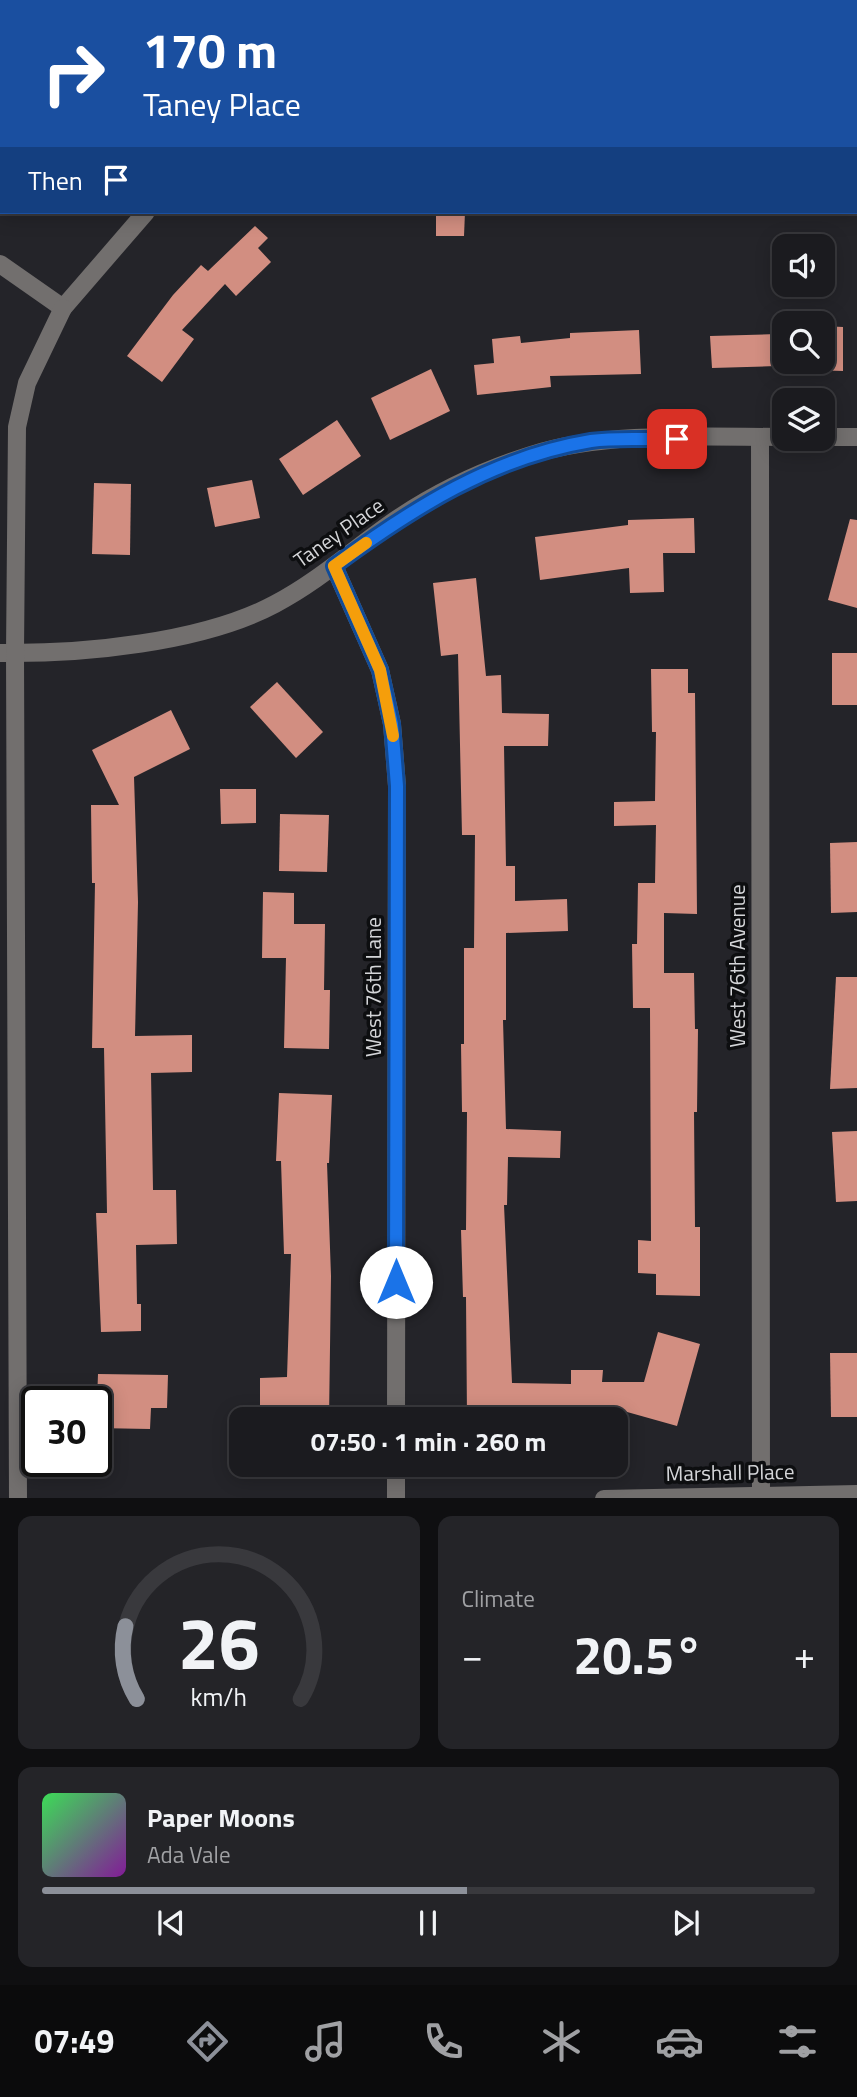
<!DOCTYPE html>
<meta charset="utf-8">
<style>
body{margin:0;font-family:"Titillium Web",sans-serif;background:#242428;color:#f1f3f6;height:100vh;display:flex;flex-direction:column;font-size:26px;white-space:nowrap}
*{box-sizing:border-box;margin:0}
p{font-size:23px;color:#a0a1a4}
.icon{flex:none;width:38px;height:38px;fill:none;stroke:currentColor;stroke-width:2;stroke-linecap:round;stroke-linejoin:round}
.map{position:relative;height:1498px;overflow:hidden}
.sheet{display:flex;flex-direction:column;gap:18px;padding:18px;background:#0f0f11;flex:1}
.sheet>*{flex:none}
.hud{position:absolute;left:0px;top:0px;width:858px;height:214px;box-shadow:0 4px 18px #0003,0 0 0 2px #39393d;background:#1a4fa0;color:#fff;overflow:hidden}
.controls{position:absolute;left:772px;top:234px;display:grid;gap:14px}
.controls a{display:grid;place-items:center;width:63px;height:63px;border-radius:14px;background:#1b1b1f;box-shadow:0 4px 18px #0003,0 0 0 2px #39393d;font-size:35px}
.speed{position:absolute;left:21px;top:1386px;display:flex;gap:14px;font-size:35px;font-weight:700;text-align:center}
.speed>*{display:grid;place-content:center;width:91px;height:91px;border-radius:50%;background:#1b1b1f;box-shadow:0 4px 18px #0003,0 0 0 2px #39393d;line-height:1}
.speed .limit{border:4px solid #111;border-radius:10px;background:#fff;color:#111}
.pin{position:absolute;display:grid;place-items:center;width:60px;height:60px;color:#fff;margin:-30px;border-radius:14px;box-shadow:0 4px 10px #0006}
.me{position:absolute;width:77px;margin:-38px;rotate:0deg;stroke-linejoin:round;filter:drop-shadow(0 0 5px #0008)}
.turn{display:flex;align-items:center;gap:24px;height:147px;padding:0 28px;font-size:32px}
.turn .icon{width:91px;height:91px;stroke-width:2.5}
.turn b{display:block;font-size:49px;line-height:60px}
.then{display:flex;align-items:center;height:66px;padding:0 28px;background:#0003;gap:14px;font-size:26px}
.big{font-size:52px;font-weight:700;line-height:1.1}
.sheet .tile{flex:1;display:flex;flex-direction:column;justify-content:center;gap:10px;min-width:0;padding:0 24px;border-radius:14px;background:#242428}
.sheet .dial{align-items:center;gap:0}
.dial svg{height:182px;overflow:visible;fill:none;stroke:#39393d;stroke-width:7;stroke-linecap:round;text-anchor:middle}
.dial text{fill:#f1f3f6;stroke:none}
.song{display:flex;align-items:center;gap:21px}
.cover{width:84px;height:84px;border-radius:10px;background:linear-gradient(135deg,hsl(130 70% 55%),hsl(290 70% 35%))}
.played{height:7px;border-radius:4px;background:linear-gradient(90deg,#8c9099 55%,#39393d 55%)}
.keys{display:flex;justify-content:space-around;direction:ltr}
.heat{display:flex;justify-content:space-between;align-items:center;font-size:38px;direction:ltr}
.sheet .tiles{flex:1;display:grid;gap:18px;grid-template-columns:1fr 1fr}
.tile:last-child{grid-column:span 2}
.trip{position:absolute;left:229px;top:1407px;width:399px;height:70px;border-radius:14px;background:#1b1b1f;box-shadow:0 4px 18px #0003,0 0 0 2px #39393d;font-weight:700;line-height:70px;text-align:center}
.dock{display:flex;height:112px;justify-content:space-around;align-items:center;background:#0b0b0c;color:#a0a1a4}
.dock .icon{width:49px;height:49px}
.dock .current{color:#8c9099}
.dock b{font-size:32px;color:#f1f3f6}
.map>svg:first-child{display:block}
.building{fill:#d28e81}
.lines{fill:none;stroke-linecap:round;stroke-linejoin:round}
.minor{stroke:#726f6e;stroke-width:18}
.route-casing{stroke:#114b97;stroke-width:18}
.route{stroke:#1a73e8;stroke-width:12}
.slow{stroke:#f59e0b;stroke-width:12}
.labels{text-anchor:middle;stroke-width:7;stroke-linejoin:round;paint-order:stroke}
.street-label{font-size:21px;fill:#d4d5d8;stroke:#0d0e10}
</style>
<div class="map">
<svg width="857" height="1499" viewBox="0 0 857 1499">
<rect width="100%" height="100%" fill="#242429"/>
<g class="building">
<path d="M436,212H465L464,236H436Z"/>
<path d="M255,226L268,238L258,248L271,262L236,296L225,284L182,330L194,339L162,382L127,356L173,295L201,265L208,271Z"/>
<path d="M777,326H784V362H822V326L843,327V371L776,369V366L712,368L710,336L777,334Z"/>
<path d="M639,330L641,374L550,376L551,387L477,395L474,365L494,363L492,339L520,336L521,343L570,338V333Z"/>
<path d="M431,369L450,411L390,440L371,398Z"/>
<path d="M337,420L361,456L303,495L279,459Z"/>
<path d="M252,480L260,518L215,527L207,488Z"/>
<path d="M94,483L131,484L130,555L92,554Z"/>
<path d="M694,518L695,553H663L664,592L630,593L629,568L540,580L535,537L628,525V520Z"/>
<path d="M850,519L857,520V608L828,600Z"/>
<path d="M476,578L486,676L501,675L502,713L549,714L548,746H504L506,866H515V901L567,899L568,931L506,933V1020H503L506,1129L561,1131L560,1158L508,1157L507,1205H504L512,1383L571,1384V1370H603L602,1382H644L658,1332L700,1344L677,1426L620,1410V1419H467L466,1297H463L461,1230H466L467,1112H462L461,1044H464V948H474L475,835H462L458,654L441,656L433,583Z"/>
<rect x="832" y="653" width="25" height="52"/>
<path d="M651,669H688V693H695L697,914L664,913V973H694L695,1029H698L697,1112H694L695,1227H700V1296L656,1295V1274L638,1273V1240L651,1241L650,1008H633L632,944H637L638,883H655L656,825L614,826V802L655,801L656,732H652Z"/>
<path d="M277,682L323,732L296,758L250,707Z"/>
<path d="M171,710L190,749L134,777L138,902L135,1036L192,1035V1072L151,1073L153,1190H176L177,1244L136,1245L137,1304H141V1331L101,1332L96,1213H107L104,1048H92L95,883H92L91,805H119L92,750Z"/>
<path d="M220,789H256V823L221,824Z"/>
<path d="M280,814L329,815L327,872L279,871Z"/>
<path d="M857,842V912L831,913L830,843Z"/>
<path d="M263,892L294,893V924H325L324,990H330L329,1049L284,1048L286,958H262Z"/>
<path d="M836,977H857V1088L830,1089Z"/>
<path d="M279,1093L332,1095L329,1163H327L331,1276L329,1419H260V1378L287,1377L291,1254H284L281,1161H276Z"/>
<path d="M857,1131V1201L836,1202L832,1132Z"/>
<path d="M830,1353H857V1417H831Z"/>
<path d="M98,1374L168,1375L167,1408H151L150,1429L96,1428Z"/>
</g>
<g class="lines">
<g class="minor">
<path d="M240,0V2"/>
<path d="M615,0V2"/>
<path d="M856,58H857"/>
<path d="M0,264L63,308L146,212"/>
<path d="M760,437L761,1494"/>
<path d="M822,437H857"/>
<path d="M334,566L380,670L392,724L397,786L396,1419"/>
<path d="M0,653C82,654 202,643 275,604C319,581 356,547 397,519C437,492 484,470 531,455C605,431 706,437 784,437"/>
<path d="M18,1499L15,653L17,427L27,383L63,308"/>
<path d="M396,1499V1465"/>
<path d="M604,1499L857,1494"/>
</g>
</g>
<g class="lines">
<g class="route-casing">
<path id="route" d="M396,1282L397,786L392,724L380,670L334,566C413,508 493,457 591,441C619,437 649,440 677,439"/>
</g>
<use href="#route" class="route"/>
<path class="slow" d="M366,543L334,566L380,670L393,736"/>
</g>
<g class="labels">
<g class="street-label">
<text transform="translate(339 533) rotate(-35)" y="7">Taney Place</text>
<text transform="translate(738 966) rotate(-90)" y="7">West 76th Avenue</text>
<text transform="translate(374 987) rotate(-90)" y="7">West 76th Lane</text>
<text transform="translate(730 1473) rotate(-1)" y="7">Marshall Place</text>
</g>
</g>
</svg>
<div class="controls">
<a><svg class="icon" aria-label="sound" viewBox="0 0 24 24"><path d="M4 9h4l5-4v14l-5-4H4zM17 9q2 3 0 6"/></svg></a>
<a><svg class="icon" aria-label="search" viewBox="0 0 24 24"><circle cx="10" cy="10" r="6"/><path d="M15 15l6 6"/></svg></a>
<a><svg class="icon" aria-label="layers" viewBox="0 0 24 24"><path d="M12 4l9 5-9 5-9-5zM3 14l9 5 9-5"/></svg></a>
</div>
<div class="speed"><div class="limit">30</div></div>
<div class="pin" style="left:677px;top:439px;background:#d93025"><svg class="icon" aria-label="arrive" viewBox="0 0 24 24"><path d="M6 21V4h12l-3 4 3 4H6"/></svg></div>
<svg class="me" style="left:396px;top:1282px" viewBox="-20 -20 40 40"><circle r="19" fill="#fff"/><path d="M0-13L10 11 0 6-10 11z" fill="#1a73e8"/></svg>
<div class="trip">07:50 · 1 min · 260 m</div>
<div class="hud">
<div class="turn"><svg class="icon" aria-label="right" viewBox="0 0 24 24"><path d="M7 20v-9h11M14 6l5 5-5 5"/></svg><div><b>170 m</b>Taney Place</div></div>
<div class="then">Then<svg class="icon" aria-label="arrive" viewBox="0 0 24 24"><path d="M6 21V4h12l-3 4 3 4H6"/></svg></div>
</div>
</div>
<section class="sheet">
<div class="tiles">
<div class="tile dial"><svg viewBox="0 0 100 80">
<path d="M14 69A42 42 0 1 1 86 69"/>
<path d="M14 69A42 42 0 0 1 9 37" stroke="#8c9099"/>
<text x="50" y="56" font-size="32" font-weight="700">26</text>
<text x="50" y="72" font-size="11">km/h</text>
</svg></div>
<div class="tile"><p>Climate</p>
<div class="heat"><a>−</a><b class="big">20.5°</b><a>+</a></div>
</div>
<div class="tile">
<div class="song"><i class="cover"></i><div><b>Paper Moons</b><p>Ada Vale</p></div></div>
<div class="played"></div>
<div class="keys"><svg class="icon" aria-label="previous" viewBox="0 0 24 24"><path d="M18 5L8 12l10 7zM5 5v14"/></svg><svg class="icon" aria-label="pause" viewBox="0 0 24 24"><path d="M8 5v14M16 5v14"/></svg><svg class="icon" aria-label="next" viewBox="0 0 24 24"><path d="M6 5l10 7-10 7zM19 5v14"/></svg></div>
</div>
</div>
</section>
<nav class="dock">
<b>07:49</b>
<svg class="icon current" aria-label="directions" viewBox="0 0 24 24"><path d="M12 3l9 9-9 9-9-9zM9 14v-3h6M13 9l2 2-2 2"/></svg>
<svg class="icon" aria-label="music" viewBox="0 0 24 24"><path d="M9 18V5l10-2v13"/><circle cx="6" cy="18" r="3"/><circle cx="16" cy="16" r="3"/></svg>
<svg class="icon" aria-label="phone" viewBox="0 0 24 24"><path d="M5 4h4l2 5-3 2q2 4 5 5l2-3 5 2v4C11 20 4 13 5 4z"/></svg>
<svg class="icon" aria-label="climate" viewBox="0 0 24 24"><path d="M12 3v18M4 7l16 10M4 17L20 7"/></svg>
<svg class="icon" aria-label="car" viewBox="0 0 24 24"><path d="M5 17H2v-5l4-1 3-4h7l3 4 3 1v5h-3M9 17h6M6 11h13"/><circle cx="7" cy="17" r="2"/><circle cx="17" cy="17" r="2"/></svg>
<svg class="icon" aria-label="filters" viewBox="0 0 24 24"><path d="M4 7h16M4 17h16"/><circle cx="9" cy="7" r="2"/><circle cx="15" cy="17" r="2"/></svg>
</nav>
